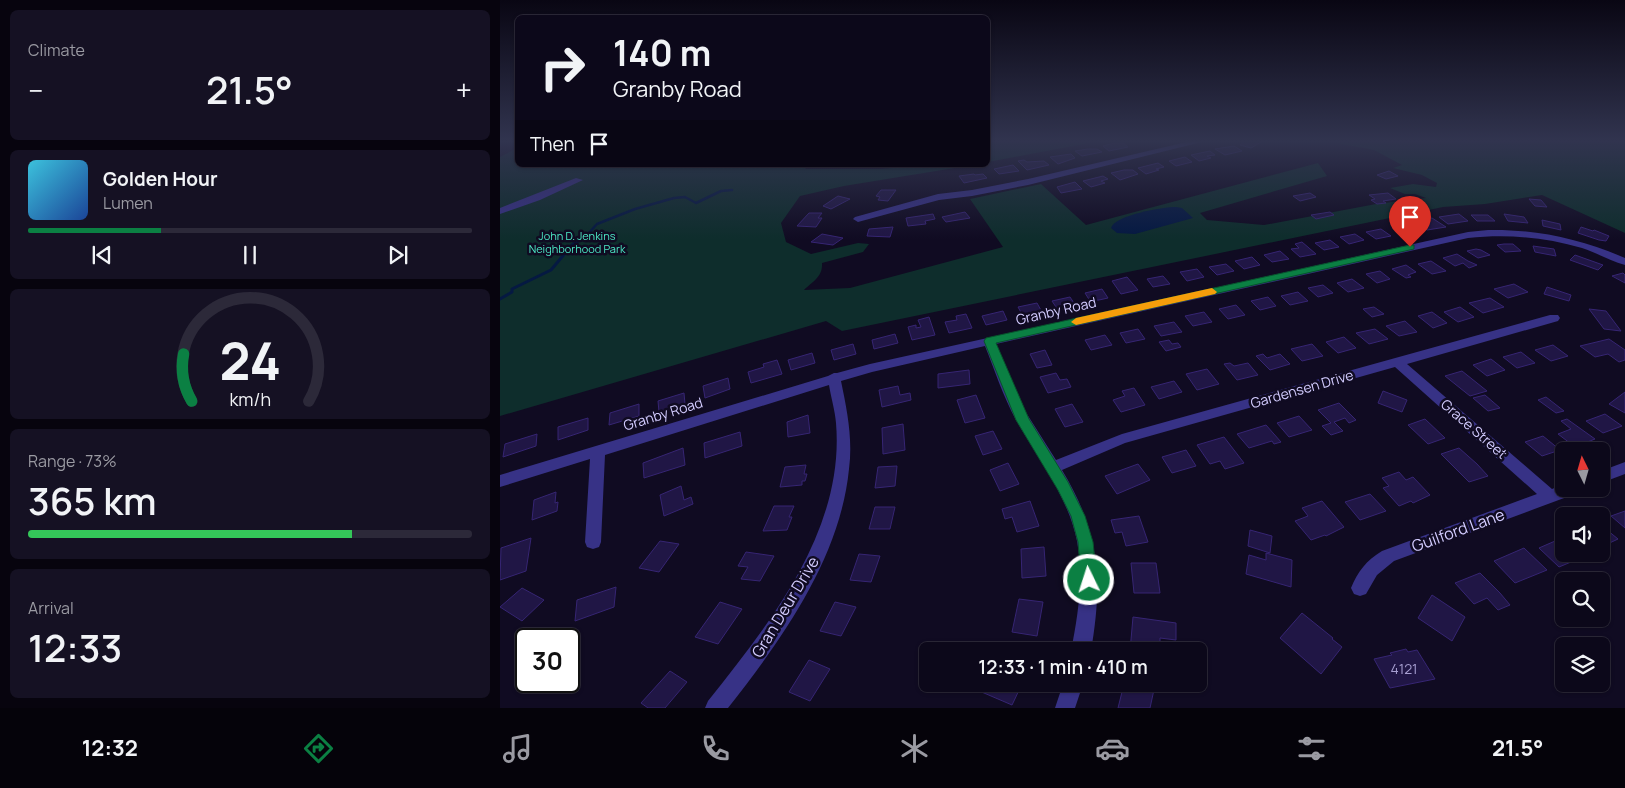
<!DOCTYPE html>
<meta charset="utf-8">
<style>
body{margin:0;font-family:Manrope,sans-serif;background:#151123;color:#f1f3f6;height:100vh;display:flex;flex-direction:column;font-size:19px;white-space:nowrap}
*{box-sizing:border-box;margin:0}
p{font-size:16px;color:#9a9aa2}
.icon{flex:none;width:28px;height:28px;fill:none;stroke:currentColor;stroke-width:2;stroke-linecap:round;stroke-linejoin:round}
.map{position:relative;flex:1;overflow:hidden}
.details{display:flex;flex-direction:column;gap:10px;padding:10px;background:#07040e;width:500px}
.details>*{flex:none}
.hud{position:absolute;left:15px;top:15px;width:475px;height:152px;border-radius:8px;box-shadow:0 1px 4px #0004,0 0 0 1px #2c2939;background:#0c081a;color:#f1f3f6;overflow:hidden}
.needle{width:32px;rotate:355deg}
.tools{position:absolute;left:1055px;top:442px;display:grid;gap:10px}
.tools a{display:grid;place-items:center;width:55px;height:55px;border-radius:8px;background:#0c081a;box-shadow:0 1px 4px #0004,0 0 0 1px #2c2939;font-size:25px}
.speed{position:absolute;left:15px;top:628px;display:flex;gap:10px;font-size:25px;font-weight:700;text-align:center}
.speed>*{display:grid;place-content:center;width:65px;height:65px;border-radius:50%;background:#0c081a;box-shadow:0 1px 4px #0004,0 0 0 1px #2c2939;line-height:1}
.speed .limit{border:2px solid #111;border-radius:8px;background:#fff;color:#111}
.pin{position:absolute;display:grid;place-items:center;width:42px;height:42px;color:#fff;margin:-51px -21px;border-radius:50% 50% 50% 0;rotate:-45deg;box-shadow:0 0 5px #0007}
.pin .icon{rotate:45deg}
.me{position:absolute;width:55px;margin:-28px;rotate:356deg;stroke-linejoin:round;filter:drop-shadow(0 0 4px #0008)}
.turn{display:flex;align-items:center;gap:18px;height:105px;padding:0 15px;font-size:22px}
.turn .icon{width:65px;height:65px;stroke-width:2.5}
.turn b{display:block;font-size:35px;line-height:42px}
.then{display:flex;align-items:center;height:48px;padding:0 15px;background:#0003;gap:10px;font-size:19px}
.big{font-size:38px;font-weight:600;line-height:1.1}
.details .widget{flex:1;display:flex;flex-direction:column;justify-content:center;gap:8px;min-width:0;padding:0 18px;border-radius:8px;background:#151123}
.details .dial{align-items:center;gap:0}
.dial svg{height:130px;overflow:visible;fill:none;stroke:#2c2939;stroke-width:7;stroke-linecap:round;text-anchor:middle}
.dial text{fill:#f1f3f6;stroke:none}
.song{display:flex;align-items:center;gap:15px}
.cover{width:60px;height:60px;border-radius:8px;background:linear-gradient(135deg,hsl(190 70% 55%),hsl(220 70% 35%))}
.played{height:5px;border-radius:2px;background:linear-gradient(90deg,#0b8043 30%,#2c2939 30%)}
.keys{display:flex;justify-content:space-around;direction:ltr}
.heat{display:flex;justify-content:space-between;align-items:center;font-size:28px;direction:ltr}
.charge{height:8px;border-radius:4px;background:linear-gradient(90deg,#34c759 73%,#2c2939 0)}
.trip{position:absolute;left:419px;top:642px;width:288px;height:50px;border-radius:8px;background:#0c081a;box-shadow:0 1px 4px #0004,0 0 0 1px #2c2939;font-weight:600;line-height:50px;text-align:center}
.tabs{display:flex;height:80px;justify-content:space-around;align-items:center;background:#05030a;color:#9a9aa2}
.tabs .icon{width:35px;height:35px}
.tabs .on{color:#0b8043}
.tabs b{font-size:22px;color:#f1f3f6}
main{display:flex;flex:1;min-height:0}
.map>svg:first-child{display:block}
.green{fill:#0e2d2c}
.water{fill:#051942}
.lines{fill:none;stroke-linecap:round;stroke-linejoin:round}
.stream-far1{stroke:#051942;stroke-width:2.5}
.stream{stroke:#051942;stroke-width:3}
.building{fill:#201645;stroke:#362573}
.minor{fill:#373286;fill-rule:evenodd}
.route{fill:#0b8043;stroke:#07532c}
.slow{fill:#f59e0b}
.labels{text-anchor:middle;stroke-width:5;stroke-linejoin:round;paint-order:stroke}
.far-park-label{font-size:11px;fill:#4deac6;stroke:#100b22}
.street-label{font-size:14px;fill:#d3ccff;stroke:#100b22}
.near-number-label{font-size:14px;fill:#a69ed0}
.near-street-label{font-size:16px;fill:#d3ccff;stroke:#100b22}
</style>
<main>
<section class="details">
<div class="widget"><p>Climate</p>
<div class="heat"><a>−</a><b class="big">21.5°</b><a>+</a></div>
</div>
<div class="widget">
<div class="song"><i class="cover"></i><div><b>Golden Hour</b><p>Lumen</p></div></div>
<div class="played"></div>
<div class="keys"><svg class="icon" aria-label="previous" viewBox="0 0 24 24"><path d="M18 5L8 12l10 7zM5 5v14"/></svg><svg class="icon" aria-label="pause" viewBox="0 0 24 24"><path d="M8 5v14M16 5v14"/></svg><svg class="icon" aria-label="next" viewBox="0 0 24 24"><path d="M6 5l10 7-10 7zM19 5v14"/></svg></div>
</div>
<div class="widget dial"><svg viewBox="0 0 100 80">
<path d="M14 69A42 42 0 1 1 86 69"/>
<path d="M14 69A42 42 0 0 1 9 40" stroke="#0b8043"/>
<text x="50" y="56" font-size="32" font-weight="700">24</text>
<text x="50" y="72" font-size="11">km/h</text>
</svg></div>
<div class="widget"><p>Range · 73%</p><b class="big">365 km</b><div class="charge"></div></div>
<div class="widget"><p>Arrival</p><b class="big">12:33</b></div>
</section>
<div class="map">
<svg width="1125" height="708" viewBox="0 0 1125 708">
<rect width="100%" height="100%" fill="#100b22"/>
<g class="green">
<path d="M490,140H605L488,162V142Z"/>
<path d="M821,140H1125V233L1042,195L985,204L943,207L342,331L326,321L0,416V157L17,148L18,165H309L305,169H381L427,165H473L344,186L300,196L281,223L286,242L311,254L358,243L369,244L363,252L322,263C323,277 312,282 304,290L350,288L503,247L470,199L541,184L586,225L818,163L827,176L700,213L707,220L764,225L876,204L926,198L915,194H905L890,188L913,184L936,187L937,183L922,175L893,168L902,165L874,150Z"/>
</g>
<path class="water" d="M676,207L682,208L693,218L635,234L617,233L611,228C615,215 663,207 676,207Z"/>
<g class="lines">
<path class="stream-far1" d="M87,235L97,224L135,209L174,198L185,197L196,203L221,191L232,190"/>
<path class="stream" d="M0,299L12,292V289L51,270L72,245L89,234"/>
</g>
<g class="building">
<path d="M754,140L761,142L751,148L740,145L746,140Z"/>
<path d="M614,143H623L628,147L609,151L603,146Z"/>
<path d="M734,146L742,151L725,155L715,149Z"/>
<path d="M588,149H597L602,152L582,156L575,151Z"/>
<path d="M710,151L715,155L707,156L711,158L699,161L691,155Z"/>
<path d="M571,154L575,158L558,164L550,157Z"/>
<path d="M685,157L692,162L676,166L669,161Z"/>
<path d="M524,160L527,162L544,161L549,165L527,170L518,161Z"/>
<path d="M658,163L664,167L656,169L659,170L646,174L638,168Z"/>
<path d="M513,165L519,171L499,174L494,169Z"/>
<path d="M624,170H633L638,174L620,180L611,173Z"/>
<path d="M889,171L898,176L886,179L877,175Z"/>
<path d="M474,174L475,175L483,174L487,178L464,183L459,176Z"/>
<path d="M603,176L608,179L601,181L605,183L591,187L583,181Z"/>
<path d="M575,182L582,189L561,193L557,187Z"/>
<path d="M381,190H396L388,201L378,200L380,197L376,196Z"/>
<path d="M810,193L816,197L800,201L793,196Z"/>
<path d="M888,193L896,199L883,201L886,203L877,204L871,200L875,199L869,195Z"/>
<path d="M338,196L350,199L331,209L323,206Z"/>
<path d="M1029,199L1041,200L1047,207L1035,206Z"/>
<path d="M465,212L470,218L446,222L442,217Z"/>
<path d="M830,212L834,215L816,219L811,215Z"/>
<path d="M309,213H322L318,218H322L316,227L297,226Z"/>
<path d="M433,214L435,219L425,221L426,224L408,226L406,218Z"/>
<path d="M959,214L968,221L948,224L939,217Z"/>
<path d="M1004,214L1024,217L1028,223L1008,221Z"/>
<path d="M971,215H988L995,221H977Z"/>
<path d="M932,218L946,227L927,230L918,223H921L918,221Z"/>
<path d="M1042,220L1060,224L1061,230L1043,226Z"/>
<path d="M906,224L917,231L902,234L892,227Z"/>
<path d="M393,227L390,237L367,236L369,229Z"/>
<path d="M1081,227L1093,231L1094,230L1109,236L1106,241L1099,240L1078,233Z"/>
<path d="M881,229L891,236L876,239L866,232Z"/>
<path d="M322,234L343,238L333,245L311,242Z"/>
<path d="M855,234L864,240L849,244L840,237Z"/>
<path d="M830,240L839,247L824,250L815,243Z"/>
<path d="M802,242L816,254L800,257L791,249L799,248L795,244Z"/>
<path d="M1004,244H1013L1021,251L1005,252L997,245Z"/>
<path d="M1033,246L1054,249L1056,256L1035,252Z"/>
<path d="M976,249L981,250L990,255L978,258L967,251Z"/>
<path d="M780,251L789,259L772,262L764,255Z"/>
<path d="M957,254L968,261L977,265L969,268L963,263L955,266L943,258Z"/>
<path d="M1075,255L1103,265L1098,270L1070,260Z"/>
<path d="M752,257L760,265L744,269L735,261Z"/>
<path d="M931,261L946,271L932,274L918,264Z"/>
<path d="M726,264L734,271L717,275L709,267Z"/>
<path d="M906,265L916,272L908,275L911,277L906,278L892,269Z"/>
<path d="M697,269L704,277L687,281L680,272Z"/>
<path d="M880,271L890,279L877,283L866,274Z"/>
<path d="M1123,273L1125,275V283L1112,276Z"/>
<path d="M663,276L670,284L653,287L647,279Z"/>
<path d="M627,277L638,290L621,294L612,281Z"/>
<path d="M852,279L864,288L848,292L837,283Z"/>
<path d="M1014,284L1028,292L1008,298L994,289Z"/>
<path d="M823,285L833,293L818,297L808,288Z"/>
<path d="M1047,287L1071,295L1069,301L1044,294Z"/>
<path d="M602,289L608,298L599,300L590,301L585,293Z"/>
<path d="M798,292L808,301L790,305L781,296Z"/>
<path d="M570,297L576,306L558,310L552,301Z"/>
<path d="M768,297L776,306L760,310L751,301Z"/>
<path d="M990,298L1004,307L983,313L969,303Z"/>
<path d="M537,303L542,312L523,316L518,307Z"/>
<path d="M736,305L745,315L728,319L719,309Z"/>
<path d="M874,307L884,314L872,317L863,309Z"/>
<path d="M960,307L974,317L958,322L944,312Z"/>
<path d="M1089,309L1106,311L1121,331L1104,329Z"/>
<path d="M503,311L507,320L486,325L482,316Z"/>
<path d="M704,312L712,322L693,326L685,316Z"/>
<path d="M932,312L947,323L933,328L918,316Z"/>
<path d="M466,314L472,328L449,333L445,322L457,320L456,316Z"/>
<path d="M429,317L435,335L412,340L408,327L416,325V328L421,327L418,320Z"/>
<path d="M905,321L917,332L899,336L886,326Z"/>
<path d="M674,322L682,332L661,336L654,326Z"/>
<path d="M638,329L645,339L626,343L620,333Z"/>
<path d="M875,329L888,339L869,344L856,333Z"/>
<path d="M395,334L398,343L374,349L372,340Z"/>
<path d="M605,335L612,345L591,350L585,340Z"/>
<path d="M844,337L856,348L838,353L826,342Z"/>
<path d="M1109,339L1125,350V360L1119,362L1108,354L1095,357L1080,346Z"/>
<path d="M669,340L672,344L678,343L681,347L666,351L659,342Z"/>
<path d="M353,344L356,354L334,360L331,350Z"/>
<path d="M812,344L823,356L802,361L791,349Z"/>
<path d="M1053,345L1068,356L1051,361L1035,350Z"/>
<path d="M545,350L552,365L537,368L530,354Z"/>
<path d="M1021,352L1035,363L1017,368L1003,357Z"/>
<path d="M312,353L315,363L291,370L288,360Z"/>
<path d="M763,354L767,358L780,354L790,364L770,370L756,356Z"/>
<path d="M991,359L1005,370L987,376L973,365Z"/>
<path d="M277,360L282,374L251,383L248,372L264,367L263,364Z"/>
<path d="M730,363L734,366L748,363L758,375L737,380L724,364Z"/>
<path d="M707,369L719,384L697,390L686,374Z"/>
<path d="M469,370L470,384L438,388V374Z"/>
<path d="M962,371L987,391L970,396L945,376Z"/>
<path d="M556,373L560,380L567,379L571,387L548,393L540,377Z"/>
<path d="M228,378L230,389L205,398L203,386Z"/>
<path d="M674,381L682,392L659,399L651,387Z"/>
<path d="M398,386L400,395L410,393L411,400L382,407L379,390Z"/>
<path d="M634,388L645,405L621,412L613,400L625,396L622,391Z"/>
<path d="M883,391L907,400L902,412L878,403Z"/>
<path d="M1125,392V413L1109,404Z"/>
<path d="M184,393L185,404L159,412L158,401Z"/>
<path d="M476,395L485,418L465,423L457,400Z"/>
<path d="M985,395L1000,408L988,411L973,398Z"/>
<path d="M1046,397L1064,411L1056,413L1038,400Z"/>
<path d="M839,403L856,420L849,423L845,418L834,422L843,431L831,435L822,426L831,423L818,410Z"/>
<path d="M139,404V416L109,425L110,413Z"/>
<path d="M572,404L583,422L565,427L555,409Z"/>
<path d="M1105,414L1122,426L1103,433L1086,421Z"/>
<path d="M308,415L310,433L288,437L287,422Z"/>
<path d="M799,416L812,430L789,437L777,423Z"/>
<path d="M88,418V430L58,440V427Z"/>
<path d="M925,419L945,438L928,444L908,425Z"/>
<path d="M1067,419L1095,439L1075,447L1058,434L1071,429L1061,421Z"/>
<path d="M403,424L405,450L383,454L382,428Z"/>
<path d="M766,425L781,442L774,444L772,441L749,448L737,434Z"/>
<path d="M493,431L502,449L483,455L475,436Z"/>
<path d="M240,432L242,446L205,458L204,443Z"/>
<path d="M37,434L36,446L3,457L5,444Z"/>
<path d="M1043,436L1060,450L1042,456L1025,442Z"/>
<path d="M724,437L744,463L725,469L720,461L710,464L697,445Z"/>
<path d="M183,448L185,465L144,478L143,463Z"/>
<path d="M959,448L977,464L988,476L969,482L941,454Z"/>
<path d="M686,450L696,466L672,473L662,457Z"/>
<path d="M508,463L519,484L500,491L490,470Z"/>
<path d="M638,464L650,480L617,494L605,476Z"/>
<path d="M306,465L304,474H307L305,481H302V485L280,487L285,467Z"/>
<path d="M397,466L395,486L375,488L378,467Z"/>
<path d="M899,472L906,480L913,477L930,495L913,503L911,501L899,506L883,488L889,486L882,478Z"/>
<path d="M181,486L184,500L191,497L193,504L164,516L160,495Z"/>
<path d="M56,492L55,503L58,502L57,511L32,520L34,500Z"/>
<path d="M870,494L886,511L860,520L845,502Z"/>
<path d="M530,501L539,526L517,532L512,517L505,519L502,509Z"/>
<path d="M822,501L844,527L826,536L825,535L811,540L795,521L808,516L802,508Z"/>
<path d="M274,506H294L289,517H292L287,530L263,531Z"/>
<path d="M375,507H395L390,529H369Z"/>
<path d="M1125,511V528L1111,516Z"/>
<path d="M639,516L648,542L626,546L622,532L615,533L611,520Z"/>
<path d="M1101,525L1118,539L1101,547Z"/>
<path d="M750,530L772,536L770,553L748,546Z"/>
<path d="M31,538L26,571L0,580L1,548Z"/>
<path d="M1062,538L1064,554H1079L1083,557L1059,567L1039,548Z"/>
<path d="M160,541L179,544L159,572L139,568Z"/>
<path d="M544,547L546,576L522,578L521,549Z"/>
<path d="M1024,548L1047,570L1015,583L994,561Z"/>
<path d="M246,552L274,556L260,581L241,579L248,567L238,566Z"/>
<path d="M766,553L792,560L791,587L746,574L749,555L766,560Z"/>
<path d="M359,554L380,556L371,582L350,580Z"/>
<path d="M631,563H656L660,593H634Z"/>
<path d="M980,573L1000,593L1010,605L998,610L987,598L974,604L955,583Z"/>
<path d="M116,587L114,607L75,621L77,600Z"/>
<path d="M22,588L44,600L22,621L0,607Z"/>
<path d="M932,595L965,617L952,641L918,618Z"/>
<path d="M519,599L543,602L537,636L512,632Z"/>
<path d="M220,602L242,609L218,644L195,637Z"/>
<path d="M335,602L356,607L341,636L320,631Z"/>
<path d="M802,613L833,638L832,639L842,647L821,674L780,638Z"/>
<path d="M633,617L676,623V640L660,638V651H630Z"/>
<path d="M906,649L908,652L917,650L935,679L890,688L874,659L892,655L890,653Z"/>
<path d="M309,660L330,669L310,701L289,692Z"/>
<path d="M170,671L187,682L165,708H148L141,703Z"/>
<path d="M480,684H522L512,705L477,690Z"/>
<path d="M624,684L655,685L650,708H618Z"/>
</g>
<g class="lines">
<g class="minor">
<path d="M695,140H710L528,185L472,196L439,200L358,222L353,219L355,217L438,194L472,190L528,179Z"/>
<path d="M76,178L83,180L40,200L0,214V208Z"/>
<path d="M988,230C1036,229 1081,239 1125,258V265C1110,261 1097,253 1082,248C1044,237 1007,234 968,238L496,344L525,411L556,460L622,434L1050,315H1058L1060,318L1058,321L907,364L1052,489L1064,484V489H1077L1075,494L894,561L877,575L866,594L860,596L854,594L851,588C858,571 866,561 882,551L1037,494L895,367L625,443L562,470C600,533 603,580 591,651H571C578,615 584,578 577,541C568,496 538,459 516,420C503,396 495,371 485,346L372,372L341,381C347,410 353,439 349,469C340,559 282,639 228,708H205L208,701C270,623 345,530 336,423C335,410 331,398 329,385L105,455L101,542L99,547L93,549L87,547L85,542L90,459L0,487V475L328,376L334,373H337L370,364L968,232Z"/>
<path d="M1125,462V474L1101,483V471Z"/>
<path d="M563,684H583L575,708H555Z"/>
</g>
</g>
<linearGradient id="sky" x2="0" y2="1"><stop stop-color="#090613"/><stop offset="0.59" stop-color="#31344f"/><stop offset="1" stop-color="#31344f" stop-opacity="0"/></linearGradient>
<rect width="1125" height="239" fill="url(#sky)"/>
<path class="route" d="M910,245H914V249L496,343L529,419L568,482L585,516L593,542L597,580L595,585L589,587L584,585L581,580L578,542L571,516L558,490L516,420L484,341L486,338Z"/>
<path class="slow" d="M712,288L717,292L715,294L576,325L571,322L576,318Z"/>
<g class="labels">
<g class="far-park-label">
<text x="77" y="240">John D. Jenkins<tspan x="77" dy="13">Neighborhood Park</tspan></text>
</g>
<g class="street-label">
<text transform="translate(556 311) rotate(-13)" y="5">Granby Road</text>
<text transform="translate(802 389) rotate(-16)" y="5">Gardensen Drive</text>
<text transform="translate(163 414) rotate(-17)" y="5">Granby Road</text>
<text transform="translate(974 429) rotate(41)" y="5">Grace Street</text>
</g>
<g class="near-number-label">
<text x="904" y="674">4121</text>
</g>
<g class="near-street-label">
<text transform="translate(958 530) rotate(-20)" y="6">Guilford Lane</text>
<text transform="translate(285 607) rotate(-59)" y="6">Gran Deur Drive</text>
</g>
</g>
</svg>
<div class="tools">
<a><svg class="needle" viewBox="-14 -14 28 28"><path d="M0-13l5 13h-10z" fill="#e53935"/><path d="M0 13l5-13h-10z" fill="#9a9aa2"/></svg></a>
<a><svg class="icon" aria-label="sound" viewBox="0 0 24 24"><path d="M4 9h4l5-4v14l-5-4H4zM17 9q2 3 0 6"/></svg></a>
<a><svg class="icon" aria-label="search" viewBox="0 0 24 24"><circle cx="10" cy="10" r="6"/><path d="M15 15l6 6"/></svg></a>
<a><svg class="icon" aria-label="layers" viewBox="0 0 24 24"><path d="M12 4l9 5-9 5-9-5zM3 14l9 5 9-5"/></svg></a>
</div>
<div class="speed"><div class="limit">30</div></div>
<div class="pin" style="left:910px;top:247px;background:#d93025"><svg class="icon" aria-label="arrive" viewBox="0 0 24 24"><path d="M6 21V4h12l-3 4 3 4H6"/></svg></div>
<svg class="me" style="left:589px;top:580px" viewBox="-20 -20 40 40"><circle r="17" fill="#0b8043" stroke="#fff" stroke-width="3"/><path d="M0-11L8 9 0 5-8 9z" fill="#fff"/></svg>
<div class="trip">12:33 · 1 min · 410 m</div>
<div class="hud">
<div class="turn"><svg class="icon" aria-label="right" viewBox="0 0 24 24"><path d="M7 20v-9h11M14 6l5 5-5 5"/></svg><div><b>140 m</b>Granby Road</div></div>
<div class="then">Then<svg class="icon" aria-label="arrive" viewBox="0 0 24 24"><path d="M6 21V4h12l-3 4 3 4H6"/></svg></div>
</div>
</div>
</main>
<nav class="tabs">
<b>12:32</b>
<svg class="icon on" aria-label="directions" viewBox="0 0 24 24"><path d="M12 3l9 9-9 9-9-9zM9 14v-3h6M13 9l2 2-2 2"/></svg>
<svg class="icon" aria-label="music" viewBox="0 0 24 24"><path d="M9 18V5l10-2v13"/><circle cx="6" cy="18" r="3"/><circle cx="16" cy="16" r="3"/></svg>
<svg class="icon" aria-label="phone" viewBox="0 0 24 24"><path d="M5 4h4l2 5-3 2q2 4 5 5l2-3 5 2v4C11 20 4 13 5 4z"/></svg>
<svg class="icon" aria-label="climate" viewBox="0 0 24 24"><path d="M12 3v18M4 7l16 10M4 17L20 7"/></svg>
<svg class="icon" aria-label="car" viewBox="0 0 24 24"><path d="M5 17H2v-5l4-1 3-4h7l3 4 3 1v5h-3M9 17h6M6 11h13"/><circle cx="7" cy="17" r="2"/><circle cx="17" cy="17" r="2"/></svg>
<svg class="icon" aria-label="filters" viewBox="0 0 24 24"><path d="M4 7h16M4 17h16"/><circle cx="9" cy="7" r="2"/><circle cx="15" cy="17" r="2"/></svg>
<b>21.5°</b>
</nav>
